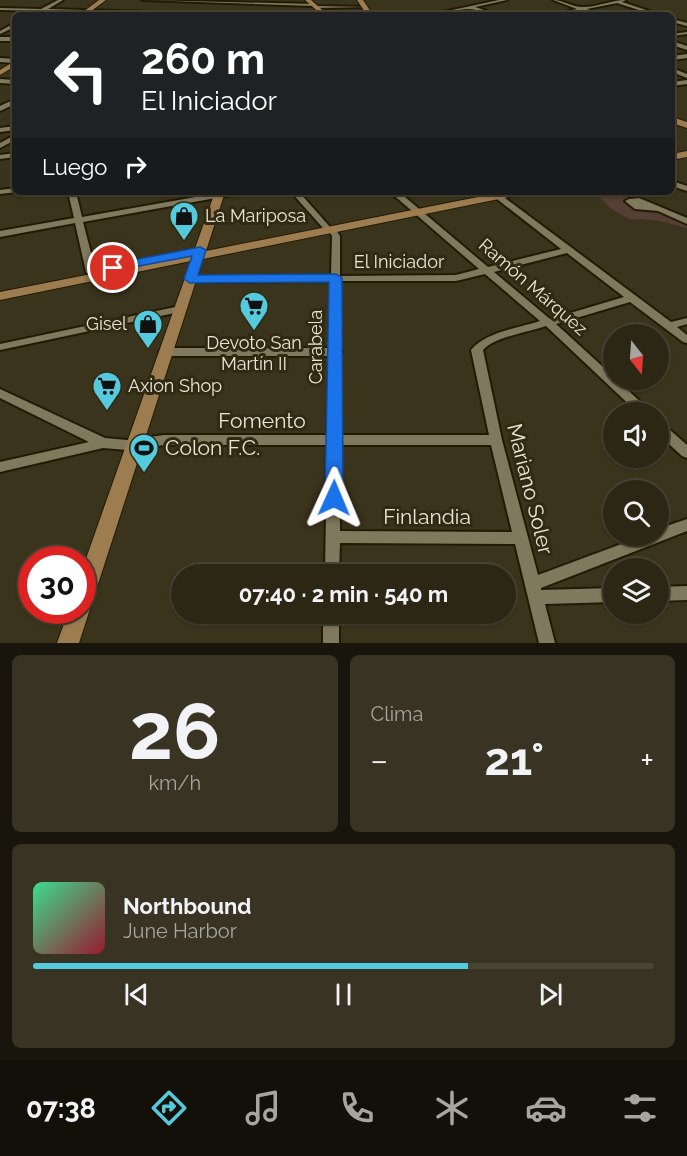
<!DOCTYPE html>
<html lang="es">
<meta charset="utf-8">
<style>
body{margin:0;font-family:Raleway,sans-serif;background:#383322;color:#f1f3f6;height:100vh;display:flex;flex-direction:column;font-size:22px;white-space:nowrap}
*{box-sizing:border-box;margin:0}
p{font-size:20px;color:#a6a5a0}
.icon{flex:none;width:33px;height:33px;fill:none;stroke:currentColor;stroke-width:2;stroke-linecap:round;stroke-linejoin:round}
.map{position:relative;height:643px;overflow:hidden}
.side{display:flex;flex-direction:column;gap:12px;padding:12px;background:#18150c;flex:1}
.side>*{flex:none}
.banner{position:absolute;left:12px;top:12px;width:663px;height:183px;border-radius:9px;box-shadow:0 2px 4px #0004,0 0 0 2px #484434;background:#202124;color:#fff;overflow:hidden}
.needle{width:39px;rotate:163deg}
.controls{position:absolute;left:603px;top:324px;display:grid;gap:12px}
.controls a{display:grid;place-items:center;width:66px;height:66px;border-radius:50%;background:#2c2715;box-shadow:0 2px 4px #0004,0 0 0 2px #484434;font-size:30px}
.speed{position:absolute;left:18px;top:546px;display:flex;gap:12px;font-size:30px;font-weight:700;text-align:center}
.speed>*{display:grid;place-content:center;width:78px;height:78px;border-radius:50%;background:#2c2715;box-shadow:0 2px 4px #0004,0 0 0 2px #484434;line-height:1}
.speed .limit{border:9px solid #d22;background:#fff;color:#111}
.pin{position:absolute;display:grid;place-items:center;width:51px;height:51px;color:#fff;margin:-26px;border:3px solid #fff;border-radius:50%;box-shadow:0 2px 6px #0007}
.me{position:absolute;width:66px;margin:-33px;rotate:1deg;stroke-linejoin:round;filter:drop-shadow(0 0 4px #0008)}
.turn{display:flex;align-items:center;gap:21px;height:126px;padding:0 30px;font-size:27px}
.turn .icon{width:78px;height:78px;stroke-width:2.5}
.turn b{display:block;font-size:42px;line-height:51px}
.then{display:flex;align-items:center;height:57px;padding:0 30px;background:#0003;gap:12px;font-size:22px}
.big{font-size:45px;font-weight:700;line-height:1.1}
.side .tile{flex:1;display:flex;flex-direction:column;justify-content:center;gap:9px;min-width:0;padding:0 21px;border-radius:9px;background:#383322}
.side .dial{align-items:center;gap:0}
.dial b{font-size:78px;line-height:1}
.song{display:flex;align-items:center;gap:18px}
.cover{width:72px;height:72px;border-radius:9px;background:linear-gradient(135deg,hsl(150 70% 55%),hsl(350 70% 35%))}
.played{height:6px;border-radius:3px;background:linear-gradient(90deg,#54cade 70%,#484434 70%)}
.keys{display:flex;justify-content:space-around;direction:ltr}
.heat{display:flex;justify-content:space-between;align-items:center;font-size:33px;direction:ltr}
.side .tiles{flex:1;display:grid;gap:12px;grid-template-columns:1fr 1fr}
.tile:last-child{grid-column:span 2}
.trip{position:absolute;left:171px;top:564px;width:345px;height:60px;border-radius:30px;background:#2c2715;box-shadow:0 2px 4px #0004,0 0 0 2px #484434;font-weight:700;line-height:60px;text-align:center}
.tabs{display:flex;height:96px;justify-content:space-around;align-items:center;background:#121008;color:#a6a5a0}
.tabs .icon{width:42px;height:42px}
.tabs .on{color:#54cade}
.tabs b{font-size:27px;color:#f1f3f6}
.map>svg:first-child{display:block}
.green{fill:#553e33}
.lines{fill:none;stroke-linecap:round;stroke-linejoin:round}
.minor-casing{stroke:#221b04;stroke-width:4}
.major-casing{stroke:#221b04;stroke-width:2}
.minor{fill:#80795e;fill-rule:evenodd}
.major{fill:#9d7d50;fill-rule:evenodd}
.route{fill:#1a73e8;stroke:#114b97;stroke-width:1.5}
.labels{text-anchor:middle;stroke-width:6;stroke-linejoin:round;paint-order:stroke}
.poi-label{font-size:18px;fill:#e9e5d6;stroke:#312a12;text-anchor:start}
.street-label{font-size:18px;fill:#e9e5d6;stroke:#312a12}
.near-street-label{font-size:21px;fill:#e9e5d6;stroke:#312a12}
.near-poi-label{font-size:21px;fill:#e9e5d6;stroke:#312a12;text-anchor:start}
</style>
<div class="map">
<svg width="687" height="643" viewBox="0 0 687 643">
<rect width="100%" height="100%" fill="#3b341c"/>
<path class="green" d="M595,192L633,193L638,195L626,200L629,205L665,213L687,223V228L656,220L629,219L611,209Z"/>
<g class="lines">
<g class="minor-casing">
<g id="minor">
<path d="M58,0H63L48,9L259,15L0,10V8L41,9Z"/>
<path d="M142,0L314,4L316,6L367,7L316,8L314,6Z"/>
<path d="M499,0H507L475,7L498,15C488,15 478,9 469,9C455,9 442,15 429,15Z"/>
<path d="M553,0C563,0 572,7 582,7C594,8 612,0 626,0L622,2L661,15H654L617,3L587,9L603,15C596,15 590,11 582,10C572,10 561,15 551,15L577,9Z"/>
<path d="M672,19L687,23V26L672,22Z"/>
<path d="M13,24H15V27L0,34V31Z"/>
<path d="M687,32V34L672,36V34Z"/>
<rect x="0" y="37" width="15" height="4"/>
<path d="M672,41L687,46V50L672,45Z"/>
<path d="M687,54V58L672,60V56Z"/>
<path d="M0,58L15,59V63L0,62Z"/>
<path d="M672,68L687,74V78L672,72Z"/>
<path d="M0,79L15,80V84L0,83Z"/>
<path d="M687,80V84L672,86V82Z"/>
<path d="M15,99V104L0,111V106Z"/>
<path d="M15,126V130L0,132V128Z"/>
<path d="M15,135V140L0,148V143Z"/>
<path d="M15,153V157L0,159V155Z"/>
<path d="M672,181L687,186V191L672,186Z"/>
<path d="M15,188V192H17L0,194V190Z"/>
<path d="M68,192H76L82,217L224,192H242L238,194L83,222L96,272L91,275L86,272L75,223L0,237V231L74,218Z"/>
<path d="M291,192H299L330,227H334L340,236V276L456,275L479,269L390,192H399L488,267L561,249L488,192H497L671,322L687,318V324L677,327L687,335V343L683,342L630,302L556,324L614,377V380H617L648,409L650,412H637L546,326C529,332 494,337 483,350L502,440L538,575L643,536H658V529L687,519V531L541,588V590L614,588V602L545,604L555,643H539L515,544L340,543L339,574H325L327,445H164L127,450L103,448L0,472V462L89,442L0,398V389L105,438L127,440L164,435H327L329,356H165L159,352L165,348H329L331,281L190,282L185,279L190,276H331L332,236L327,228H323ZM567,253L624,297L550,319L494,272ZM485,274L540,321C519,328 485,332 471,350L489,435H340V354L342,352L340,350V281H456ZM340,445H491L512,532L340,531Z"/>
<path d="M639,198L687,218V224L658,211L635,209L625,201L629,199Z"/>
<path d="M180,306L185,309L184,311L0,350V344Z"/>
<path d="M658,422L662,423L687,445V458L682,456L658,434Z"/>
<path d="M687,586V600L658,601V587Z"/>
<rect x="323" y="614" width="16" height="29"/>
</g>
</g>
<g class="major-casing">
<g id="major">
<path d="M99,0H106L86,15H79Z"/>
<path d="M305,0H311L328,15H322Z"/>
<path d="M357,0H363L373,15H367Z"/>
<path d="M15,61V66L0,75V70Z"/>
<path d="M672,117L687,122V128L672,123Z"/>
<path d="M687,151V157L672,160V154Z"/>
<path d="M215,192H225L206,251L503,192H523L518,195L203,259L79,643H57L69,610H82V570L191,261L0,300V292L193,254Z"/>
</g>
</g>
<use href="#minor" class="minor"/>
<use href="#major" class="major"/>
</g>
<path class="route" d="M200,247L206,250L198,275L336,274L342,278L343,498L340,503L334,506L327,503L325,498L329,282L190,283L184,279L192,256L113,271L107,268L113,264Z"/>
<defs>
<g id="shop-pin" transform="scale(1.5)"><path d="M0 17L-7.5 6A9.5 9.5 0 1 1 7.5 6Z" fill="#54cade" stroke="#312a12"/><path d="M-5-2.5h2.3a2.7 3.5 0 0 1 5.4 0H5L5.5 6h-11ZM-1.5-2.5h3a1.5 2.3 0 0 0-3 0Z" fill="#111"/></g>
<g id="supermarket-pin" transform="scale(1.5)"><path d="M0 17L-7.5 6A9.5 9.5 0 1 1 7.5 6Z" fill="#54cade" stroke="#312a12"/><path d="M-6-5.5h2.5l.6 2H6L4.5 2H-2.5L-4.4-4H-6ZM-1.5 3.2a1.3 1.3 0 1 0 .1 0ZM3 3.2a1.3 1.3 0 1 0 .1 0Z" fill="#111"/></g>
<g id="stadium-pin" transform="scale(1.5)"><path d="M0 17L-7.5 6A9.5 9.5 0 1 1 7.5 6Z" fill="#54cade" stroke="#312a12"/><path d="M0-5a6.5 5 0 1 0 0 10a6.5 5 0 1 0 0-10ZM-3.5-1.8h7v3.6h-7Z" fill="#111"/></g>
</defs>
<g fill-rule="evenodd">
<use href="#shop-pin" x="184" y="216"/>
<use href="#supermarket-pin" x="254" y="306"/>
<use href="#shop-pin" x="148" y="324"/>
<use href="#supermarket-pin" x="107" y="386"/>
<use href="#stadium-pin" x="144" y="448"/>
</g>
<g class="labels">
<g class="poi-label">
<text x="205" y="222">La Mariposa</text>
<text x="127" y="330" text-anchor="end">Gisel</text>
<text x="254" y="349" text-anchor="middle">Devoto San<tspan x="254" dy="21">Martín II</tspan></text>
<text x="128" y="392">Axion Shop</text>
</g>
<g class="street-label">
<text x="399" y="268">El Iniciador</text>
<text transform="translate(533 287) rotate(41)" y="6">Ramón Márquez</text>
<text transform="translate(316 347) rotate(-90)" y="6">Carabela</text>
</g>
<g class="near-street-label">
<text x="262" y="428">Fomento</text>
<text transform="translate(530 489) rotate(76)" y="7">Mariano Soler</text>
<text x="427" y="524">Finlandia</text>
</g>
<g class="near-poi-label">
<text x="165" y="455">Colon F.C.</text>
</g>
</g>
</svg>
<div class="controls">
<a><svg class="needle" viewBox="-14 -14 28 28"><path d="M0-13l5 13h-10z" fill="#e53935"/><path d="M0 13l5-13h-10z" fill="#a6a5a0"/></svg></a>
<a><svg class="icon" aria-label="sound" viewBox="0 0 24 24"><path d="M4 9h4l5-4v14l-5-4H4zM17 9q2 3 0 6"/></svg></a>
<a><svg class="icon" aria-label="search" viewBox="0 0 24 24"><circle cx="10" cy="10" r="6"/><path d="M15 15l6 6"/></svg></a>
<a><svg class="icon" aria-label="layers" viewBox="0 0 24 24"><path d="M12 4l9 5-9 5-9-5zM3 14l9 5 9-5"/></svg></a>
</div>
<div class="speed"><div class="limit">30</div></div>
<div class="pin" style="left:113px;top:268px;background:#d93025"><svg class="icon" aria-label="arrive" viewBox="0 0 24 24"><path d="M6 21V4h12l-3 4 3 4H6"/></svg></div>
<svg class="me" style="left:334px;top:498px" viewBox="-20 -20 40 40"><path d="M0-17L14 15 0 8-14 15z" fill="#1a73e8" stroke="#fff" stroke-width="4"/></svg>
<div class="trip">07:40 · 2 min · 540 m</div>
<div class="banner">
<div class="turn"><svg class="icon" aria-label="left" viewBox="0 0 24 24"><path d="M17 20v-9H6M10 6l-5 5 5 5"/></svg><div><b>260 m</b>El Iniciador</div></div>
<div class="then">Luego<svg class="icon" aria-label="right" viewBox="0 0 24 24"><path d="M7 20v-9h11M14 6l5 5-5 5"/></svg></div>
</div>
</div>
<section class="side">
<div class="tiles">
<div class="tile dial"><b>26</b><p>km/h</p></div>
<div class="tile"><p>Clima</p>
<div class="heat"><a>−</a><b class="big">21°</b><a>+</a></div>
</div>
<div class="tile">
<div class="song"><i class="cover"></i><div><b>Northbound</b><p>June Harbor</p></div></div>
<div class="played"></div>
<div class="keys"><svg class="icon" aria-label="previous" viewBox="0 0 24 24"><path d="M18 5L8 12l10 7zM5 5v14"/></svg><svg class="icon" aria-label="pause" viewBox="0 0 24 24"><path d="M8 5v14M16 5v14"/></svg><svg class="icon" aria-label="next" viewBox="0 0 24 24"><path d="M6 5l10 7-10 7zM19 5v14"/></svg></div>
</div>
</div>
</section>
<nav class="tabs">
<b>07:38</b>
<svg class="icon on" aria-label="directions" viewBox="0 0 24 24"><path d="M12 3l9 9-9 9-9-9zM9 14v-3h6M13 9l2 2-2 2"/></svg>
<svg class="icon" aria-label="music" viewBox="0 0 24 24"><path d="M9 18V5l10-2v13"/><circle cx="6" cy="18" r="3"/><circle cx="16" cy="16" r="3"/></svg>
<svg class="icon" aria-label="phone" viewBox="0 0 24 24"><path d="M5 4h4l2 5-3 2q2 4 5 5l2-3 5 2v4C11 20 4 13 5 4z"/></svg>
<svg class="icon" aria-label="climate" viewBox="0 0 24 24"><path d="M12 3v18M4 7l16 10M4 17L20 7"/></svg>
<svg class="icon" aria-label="car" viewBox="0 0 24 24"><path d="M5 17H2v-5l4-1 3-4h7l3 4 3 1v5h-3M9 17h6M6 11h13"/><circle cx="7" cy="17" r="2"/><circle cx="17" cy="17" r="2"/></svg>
<svg class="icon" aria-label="filters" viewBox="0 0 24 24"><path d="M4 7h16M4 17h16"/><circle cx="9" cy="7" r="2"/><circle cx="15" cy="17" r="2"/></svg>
</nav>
